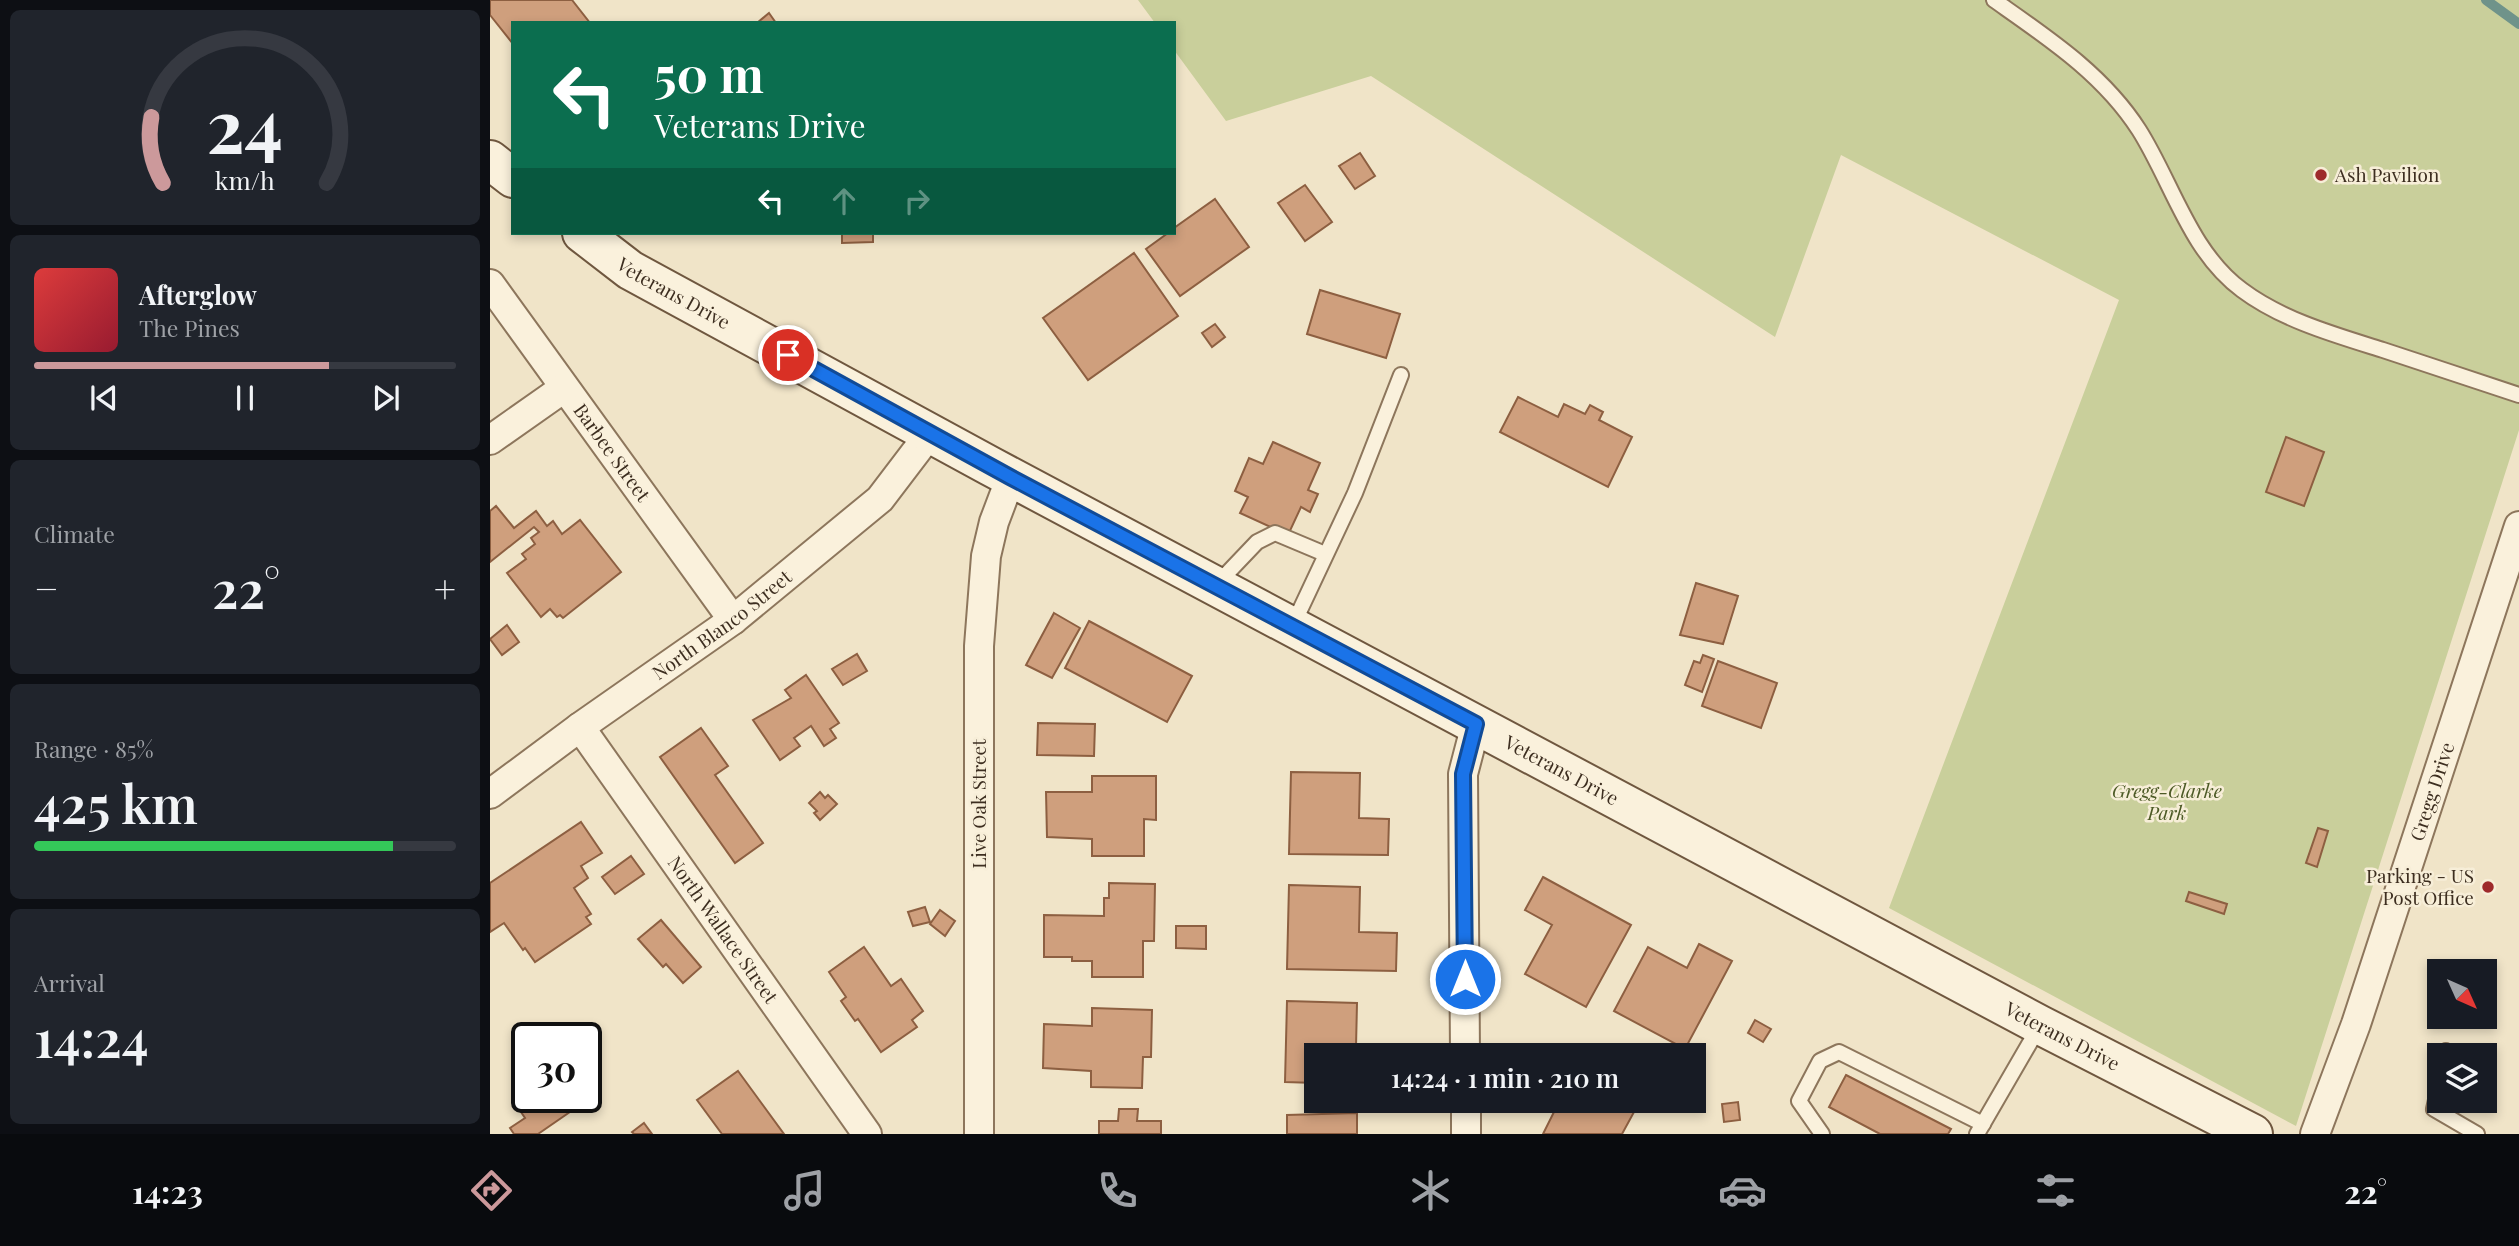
<!DOCTYPE html>
<meta charset="utf-8">
<style>
body{margin:0;font-family:"Playfair Display",serif;background:#20242c;color:#f1f3f6;height:100vh;display:flex;flex-direction:column;font-size:26px;white-space:nowrap}
*{box-sizing:border-box;margin:0}
p{font-size:23px;color:#9ea1a6}
.icon{flex:none;width:38px;height:38px;fill:none;stroke:currentColor;stroke-width:2;stroke-linecap:round;stroke-linejoin:round}
.map{position:relative;flex:1;overflow:hidden}
.details{display:flex;flex-direction:column;gap:10px;padding:10px;background:#0d0f14;width:490px}
.details>*{flex:none}
.banner{position:absolute;left:21px;top:21px;width:665px;height:214px;border-radius:0px;box-shadow:0 4px 10px #0003;background:#0b6e4f;color:#fff;overflow:hidden}
.needle{width:46px;rotate:135deg}
.tools{position:absolute;left:1937px;top:959px;display:grid;gap:14px}
.tools a{display:grid;place-items:center;width:70px;height:70px;border-radius:0px;background:#171b24;box-shadow:0 4px 10px #0003;font-size:35px}
.speed{position:absolute;left:21px;top:1022px;display:flex;gap:14px;font-size:35px;font-weight:700;text-align:center}
.speed>*{display:grid;place-content:center;width:91px;height:91px;border-radius:50%;background:#171b24;box-shadow:0 4px 10px #0003;line-height:1}
.speed .limit{border:4px solid #111;border-radius:10px;background:#fff;color:#111}
.pin{position:absolute;display:grid;place-items:center;width:60px;height:60px;color:#fff;margin:-30px;border:4px solid #fff;border-radius:50%;box-shadow:0 2px 7px #0007}
.me{position:absolute;width:77px;margin:-38px;rotate:0deg;stroke-linejoin:round;filter:drop-shadow(0 0 5px #0008)}
.turn{display:flex;align-items:center;gap:24px;height:147px;padding:0 28px;font-size:32px}
.turn .icon{width:91px;height:91px;stroke-width:2.5}
.turn b{display:block;font-size:49px;line-height:60px}
.lanes{display:flex;align-items:center;height:66px;padding:0 28px;background:#0003;justify-content:center;gap:35px;direction:ltr}
.lanes .off{opacity:.35}
.big{font-size:52px;font-weight:600;line-height:1.1}
.details .tile{flex:1;display:flex;flex-direction:column;justify-content:center;gap:10px;min-width:0;padding:0 24px;border-radius:10px;background:#20242c}
.details .dial{align-items:center;gap:0}
.dial svg{height:182px;overflow:visible;fill:none;stroke:#363941;stroke-width:7;stroke-linecap:round;text-anchor:middle}
.dial text{fill:#f1f3f6;stroke:none}
.song{display:flex;align-items:center;gap:21px}
.cover{width:84px;height:84px;border-radius:10px;background:linear-gradient(135deg,hsl(0 70% 55%),hsl(350 70% 35%))}
.played{height:7px;border-radius:4px;background:linear-gradient(90deg,#cc999b 70%,#363941 70%)}
.keys{display:flex;justify-content:space-around;direction:ltr}
.heat{display:flex;justify-content:space-between;align-items:center;font-size:38px;direction:ltr}
.charge{height:10px;border-radius:5px;background:linear-gradient(90deg,#34c759 85%,#363941 0)}
.trip{position:absolute;left:814px;top:1043px;width:402px;height:70px;border-radius:0px;background:#171b24;box-shadow:0 4px 10px #0003;font-weight:600;line-height:70px;text-align:center}
.tabs{display:flex;height:112px;justify-content:space-around;align-items:center;background:#090b0e;color:#9ea1a6}
.tabs .icon{width:49px;height:49px}
.tabs .on{color:#cc999b}
.tabs b{font-size:32px;color:#f1f3f6}
main{display:flex;flex:1;min-height:0}
.map>svg:first-child{display:block}
.green{fill:#c9cf9b}
.lines{fill:none;stroke-linecap:round;stroke-linejoin:round}
.stream{stroke:#6f938a;stroke-width:10}
.building{fill:#cf9f7d;stroke:#8d5f41;stroke-width:2}
.lane-casing{stroke:#8d765c;stroke-width:18}
.street-casing{stroke:#8d765c;stroke-width:32}
.secondary-casing{stroke:#6f573f;stroke-width:42}
.lane{stroke:#faf1dc;stroke-width:14}
.street{stroke:#faf1dc;stroke-width:28}
.secondary{stroke:#faf1dc;stroke-width:38}
.route-casing{stroke:#114b97;stroke-width:18}
.route{stroke:#1a73e8;stroke-width:12}
.poi-dot{fill:#9e2a2b;stroke:#f7eed8;stroke-width:2.5}
.labels{text-anchor:middle;stroke-width:5;stroke-linejoin:round;paint-order:stroke}
.poi-label{font-size:19px;fill:#3d2e20;stroke:#f7eed8;text-anchor:start}
.street-label{font-size:19px;fill:#3d2e20;stroke:#f7eed8}
.park-label{font-size:19px;font-style:italic;fill:#4d5a26;stroke:#f7eed8}
</style>
<main>
<section class="details">
<div class="tile dial"><svg viewBox="0 0 100 80">
<path d="M14 69A42 42 0 1 1 86 69"/>
<path d="M14 69A42 42 0 0 1 9 40" stroke="#cc999b"/>
<text x="50" y="56" font-size="32" font-weight="700">24</text>
<text x="50" y="72" font-size="11">km/h</text>
</svg></div>
<div class="tile">
<div class="song"><i class="cover"></i><div><b>Afterglow</b><p>The Pines</p></div></div>
<div class="played"></div>
<div class="keys"><svg class="icon" aria-label="previous" viewBox="0 0 24 24"><path d="M18 5L8 12l10 7zM5 5v14"/></svg><svg class="icon" aria-label="pause" viewBox="0 0 24 24"><path d="M8 5v14M16 5v14"/></svg><svg class="icon" aria-label="next" viewBox="0 0 24 24"><path d="M6 5l10 7-10 7zM19 5v14"/></svg></div>
</div>
<div class="tile"><p>Climate</p>
<div class="heat"><a>−</a><b class="big">22°</b><a>+</a></div>
</div>
<div class="tile"><p>Range · 85%</p><b class="big">425 km</b><div class="charge"></div></div>
<div class="tile"><p>Arrival</p><b class="big">14:24</b></div>
</section>
<div class="map">
<svg width="2029" height="1134" viewBox="0 0 2029 1134">
<rect width="100%" height="100%" fill="#f0e4c8"/>
<path class="green" d="M648,0H2029V430L1806,1126L1399,908L1629,300L1351,155L1285,337L881,76L736,121L684,50V23H665Z"/>
<g class="lines">
<path class="stream" d="M1996,0L2029,24"/>
</g>
<g class="building">
<path d="M0,0H82L100,23H23V44L0,15Z"/>
<path d="M279,13L286,23H267Z"/>
<path d="M870,153L885,176L865,189L849,166Z"/>
<path d="M815,185L842,222L815,241L788,203Z"/>
<path d="M725,199L759,247L690,296L656,249L678,233H684V228Z"/>
<path d="M352,233H383V242L352,243Z"/>
<path d="M644,253L688,316L598,380L553,318Z"/>
<path d="M830,290L910,314L896,358L817,334Z"/>
<path d="M725,324L735,337L722,347L712,333Z"/>
<path d="M1028,397L1068,417L1074,404L1095,414L1100,405L1113,412L1109,420L1142,437L1118,487L1010,432Z"/>
<path d="M1796,437L1834,452L1814,506L1776,492Z"/>
<path d="M783,442L830,463L818,490L828,494L820,512L811,507L798,535L750,513L758,497L745,491L759,458L773,464Z"/>
<path d="M6,506L24,528L46,511L57,526L63,521L72,534L90,520L131,572L73,618L70,615L67,617L60,609L51,617L17,573L36,559L32,554L45,544L41,538L49,532L44,527L0,562V511Z"/>
<path d="M1206,583L1248,596L1233,644L1190,635Z"/>
<path d="M564,613L590,628L562,678L536,665Z"/>
<path d="M599,621L702,676L677,722L575,668Z"/>
<path d="M17,625L29,642L12,655L0,639Z"/>
<path d="M367,654L377,671L353,685L342,669Z"/>
<path d="M1213,655L1224,659L1212,692L1195,685L1204,661L1210,663Z"/>
<path d="M1228,661L1287,683L1271,728L1212,706Z"/>
<path d="M316,675L349,723L340,729L346,738L334,746L321,726L304,738L310,746L290,760L263,720L301,698L295,690Z"/>
<path d="M548,723L605,724L604,756L547,755Z"/>
<path d="M211,728L238,766L225,775L273,843L245,863L170,757Z"/>
<path d="M801,772L870,773L869,818L899,819L898,855L799,854Z"/>
<path d="M602,776H666V820L654,819V856H602V839L557,837L556,792H602Z"/>
<path d="M330,792L335,798L338,795L347,804L330,820L324,813L327,811L319,803Z"/>
<path d="M91,822L112,853L91,866L98,878L84,888L101,914L96,917L101,924L45,962L35,948L33,950L14,923L0,932V883Z"/>
<path d="M1828,828L1838,831L1827,867L1816,863Z"/>
<path d="M141,856L154,874L125,894L112,877Z"/>
<path d="M1053,877L1141,925L1096,1007L1035,974L1062,925L1035,910Z"/>
<path d="M619,883L665,884L664,941H653V977H602V961H582V957H554V915L614,916V898H619Z"/>
<path d="M799,885L870,887L869,932L907,933L906,971L797,969Z"/>
<path d="M1699,892L1737,904L1734,914L1696,901Z"/>
<path d="M435,907L440,922L423,926L418,912Z"/>
<path d="M450,910L465,921L455,936L440,924Z"/>
<path d="M171,920L211,967L193,983L176,964L173,967L148,939Z"/>
<path d="M686,926H716V949L686,948Z"/>
<path d="M1209,944L1242,961L1195,1049L1124,1011L1158,947L1197,968Z"/>
<path d="M374,947L401,986L411,979L433,1011L422,1020L427,1027L391,1052L368,1019L365,1021L351,1001L356,997L339,972Z"/>
<path d="M797,1001L867,1003L866,1047L898,1048L897,1055H826V1083L795,1082Z"/>
<path d="M602,1008L662,1010L661,1057H653L652,1088L601,1087V1071L553,1068L554,1024L602,1026Z"/>
<path d="M1265,1020L1281,1029L1273,1042L1258,1033Z"/>
<path d="M248,1071L294,1134H232L207,1100Z"/>
<path d="M1356,1075L1461,1129L1458,1134H1390L1339,1107Z"/>
<path d="M46,1097H85L90,1105L48,1134H24L20,1128L35,1118L29,1109Z"/>
<path d="M1042,1101H1122L1144,1112L1132,1134H1053L1064,1112Z"/>
<path d="M1248,1102L1250,1120L1234,1122L1232,1104Z"/>
<path d="M629,1109H648L647,1121H671V1134H609V1121H628Z"/>
<path d="M867,1113V1134H797V1115Z"/>
<path d="M154,1123L162,1134H144L142,1132Z"/>
</g>
<g class="lines">
<g class="lane-casing">
<g id="lane">
<path d="M1504,0C1558,38 1613,74 1649,130C1682,182 1700,252 1752,290C1792,320 1845,335 1893,350C1938,365 1984,380 2029,395"/>
<path d="M727,584L767,542L785,533L835,554"/>
<path d="M803,625L865,493L911,375"/>
<path d="M1955,1055L1956,1051"/>
<path d="M1950,1082L1944,1109L1987,1134"/>
<path d="M1332,1134L1309,1101L1330,1061L1349,1052L1493,1124"/>
<path d="M1487,1134L1549,1027"/>
</g>
</g>
<g class="street-casing">
<g id="street">
<path id="s1" d="M0,284L243,620"/>
<path d="M0,440L74,388"/>
<path id="s2" d="M90,727L377,1134"/>
<path id="s3" d="M0,794L90,727L243,620L390,499L441,432"/>
<path d="M975,1055L973,774L986,724"/>
<path d="M976,1101V1134"/>
<path d="M489,1134V646L496,556L504,522L521,477"/>
<path id="s4" d="M1825,1134L1866,1024L2029,526"/>
</g>
</g>
<g class="secondary-casing">
<g id="secondary">
<path d="M0,160L23,178"/>
<path id="s5" d="M92,233L140,270L500,466L1550,1025L1763,1134"/>
</g>
</g>
<use href="#lane" class="lane"/>
<use href="#street" class="street"/>
<use href="#secondary" class="secondary"/>
</g>
<g class="lines">
<g class="route-casing">
<path id="route" d="M298,355L520,477L986,724L973,774L975,979"/>
</g>
<use href="#route" class="route"/>
</g>
<g class="poi-dot">
<circle cx="1831" cy="175" r="7"/>
<circle cx="1998" cy="887" r="7"/>
</g>
<g class="labels">
<g class="poi-label">
<text x="1845" y="182">Ash Pavilion</text>
<text x="1984" y="883" text-anchor="end">Parking - US<tspan x="1984" dy="22">Post Office</tspan></text>
</g>
<g class="street-label">
<text dy="7" stroke="none"><textPath href="#s5" startOffset="110">Veterans Drive</textPath></text>
<text dy="7" stroke="none"><textPath href="#s1" startOffset="208">Barbee Street</textPath></text>
<text dy="7" stroke="none"><textPath href="#s3" startOffset="287">North Blanco Street</textPath></text>
<text dy="7" stroke="none"><textPath href="#s5" startOffset="1118">Veterans Drive</textPath></text>
<text dy="7" stroke="none"><textPath href="#s4" startOffset="362">Gregg Drive</textPath></text>
<text transform="translate(489 804) rotate(-90)" y="7">Live Oak Street</text>
<text dy="7" stroke="none"><textPath href="#s2" startOffset="248">North Wallace Street</textPath></text>
<text dy="7" stroke="none"><textPath href="#s5" startOffset="1685">Veterans Drive</textPath></text>
</g>
<g class="park-label">
<text x="1677" y="798">Gregg-Clarke<tspan x="1677" dy="22">Park</tspan></text>
</g>
</g>
</svg>
<div class="tools">
<a><svg class="needle" viewBox="-14 -14 28 28"><path d="M0-13l5 13h-10z" fill="#e53935"/><path d="M0 13l5-13h-10z" fill="#9ea1a6"/></svg></a>
<a><svg class="icon" aria-label="layers" viewBox="0 0 24 24"><path d="M12 4l9 5-9 5-9-5zM3 14l9 5 9-5"/></svg></a>
</div>
<div class="speed"><div class="limit">30</div></div>
<div class="pin" style="left:298px;top:355px;background:#d93025"><svg class="icon" aria-label="arrive" viewBox="0 0 24 24"><path d="M6 21V4h12l-3 4 3 4H6"/></svg></div>
<svg class="me" style="left:975px;top:979px" viewBox="-20 -20 40 40"><circle r="17" fill="#1a73e8" stroke="#fff" stroke-width="3"/><path d="M0-11L8 9 0 5-8 9z" fill="#fff"/></svg>
<div class="trip">14:24 · 1 min · 210 m</div>
<div class="banner">
<div class="turn"><svg class="icon" aria-label="left" viewBox="0 0 24 24"><path d="M17 20v-9H6M10 6l-5 5 5 5"/></svg><div><b>50 m</b>Veterans Drive</div></div>
<div class="lanes"><svg class="icon" aria-label="left" viewBox="0 0 24 24"><path d="M17 20v-9H6M10 6l-5 5 5 5"/></svg><svg class="icon off" aria-label="ahead" viewBox="0 0 24 24"><path d="M12 20V5M6 11l6-6 6 6"/></svg><svg class="icon off" aria-label="right" viewBox="0 0 24 24"><path d="M7 20v-9h11M14 6l5 5-5 5"/></svg></div>
</div>
</div>
</main>
<nav class="tabs">
<b>14:23</b>
<svg class="icon on" aria-label="directions" viewBox="0 0 24 24"><path d="M12 3l9 9-9 9-9-9zM9 14v-3h6M13 9l2 2-2 2"/></svg>
<svg class="icon" aria-label="music" viewBox="0 0 24 24"><path d="M9 18V5l10-2v13"/><circle cx="6" cy="18" r="3"/><circle cx="16" cy="16" r="3"/></svg>
<svg class="icon" aria-label="phone" viewBox="0 0 24 24"><path d="M5 4h4l2 5-3 2q2 4 5 5l2-3 5 2v4C11 20 4 13 5 4z"/></svg>
<svg class="icon" aria-label="climate" viewBox="0 0 24 24"><path d="M12 3v18M4 7l16 10M4 17L20 7"/></svg>
<svg class="icon" aria-label="car" viewBox="0 0 24 24"><path d="M5 17H2v-5l4-1 3-4h7l3 4 3 1v5h-3M9 17h6M6 11h13"/><circle cx="7" cy="17" r="2"/><circle cx="17" cy="17" r="2"/></svg>
<svg class="icon" aria-label="filters" viewBox="0 0 24 24"><path d="M4 7h16M4 17h16"/><circle cx="9" cy="7" r="2"/><circle cx="15" cy="17" r="2"/></svg>
<b>22°</b>
</nav>
